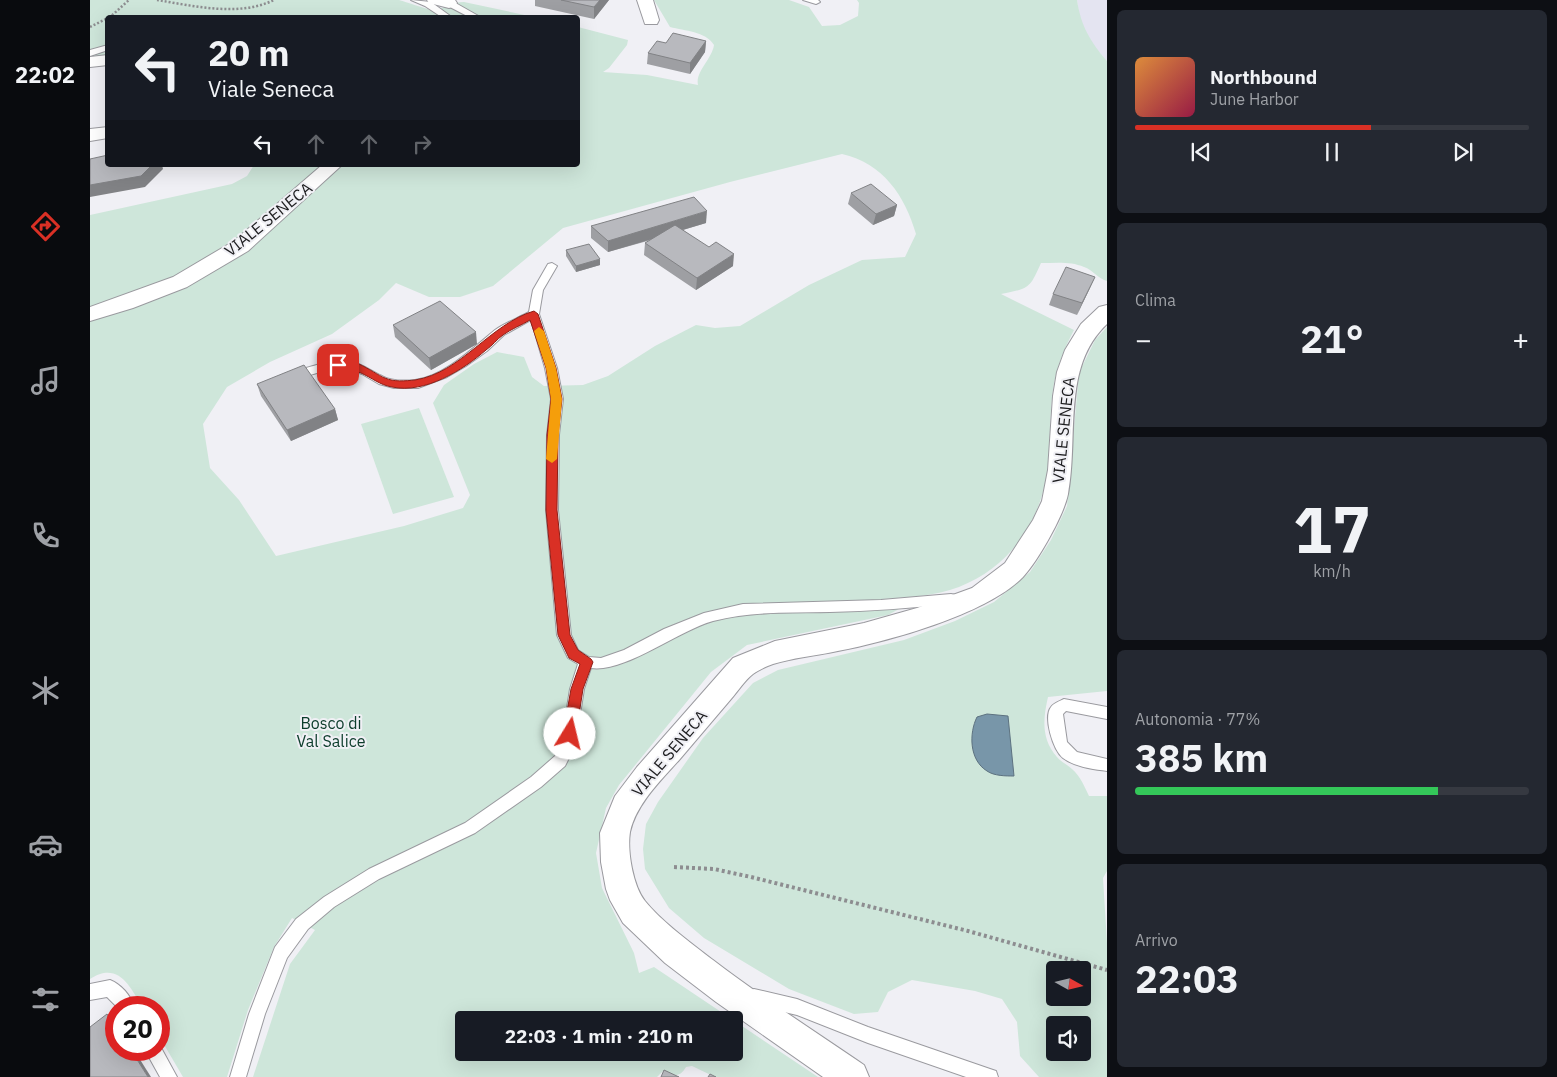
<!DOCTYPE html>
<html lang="it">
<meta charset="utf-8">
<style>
body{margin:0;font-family:"IBM Plex Sans",sans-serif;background:#242831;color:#f1f3f6;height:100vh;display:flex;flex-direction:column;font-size:19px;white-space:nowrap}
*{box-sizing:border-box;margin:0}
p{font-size:16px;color:#9ea1a6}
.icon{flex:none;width:28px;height:28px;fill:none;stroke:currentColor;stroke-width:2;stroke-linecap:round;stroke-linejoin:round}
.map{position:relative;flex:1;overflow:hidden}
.drawer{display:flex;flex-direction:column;gap:10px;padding:10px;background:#0d0f14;width:450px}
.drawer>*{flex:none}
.banner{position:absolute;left:15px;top:15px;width:475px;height:152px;border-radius:5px;box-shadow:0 5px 20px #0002;background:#171b24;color:#f1f3f6;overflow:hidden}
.needle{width:32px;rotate:98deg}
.fabs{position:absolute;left:956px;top:961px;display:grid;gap:10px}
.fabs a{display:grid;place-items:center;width:45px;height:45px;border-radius:5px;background:#171b24;box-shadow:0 5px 20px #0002;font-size:25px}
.speed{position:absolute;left:15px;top:996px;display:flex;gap:10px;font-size:25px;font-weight:700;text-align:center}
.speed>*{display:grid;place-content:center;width:65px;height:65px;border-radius:50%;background:#171b24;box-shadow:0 5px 20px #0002;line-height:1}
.speed .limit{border:8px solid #d22;background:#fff;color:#111}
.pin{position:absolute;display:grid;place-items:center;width:42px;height:42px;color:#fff;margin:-21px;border-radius:10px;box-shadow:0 2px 8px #0006}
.me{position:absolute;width:55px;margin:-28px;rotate:9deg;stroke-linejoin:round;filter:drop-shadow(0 0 4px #0008)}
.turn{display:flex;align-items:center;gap:18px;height:105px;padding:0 20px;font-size:22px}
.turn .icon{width:65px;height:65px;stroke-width:2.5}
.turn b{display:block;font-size:35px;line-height:42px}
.lanes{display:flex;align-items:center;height:48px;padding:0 20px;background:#0003;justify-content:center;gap:25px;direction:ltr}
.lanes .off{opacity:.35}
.big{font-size:38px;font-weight:700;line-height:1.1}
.drawer .card{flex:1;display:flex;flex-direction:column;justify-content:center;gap:8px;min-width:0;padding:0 18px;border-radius:8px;background:#242831}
.drawer .dial{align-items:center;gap:0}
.dial b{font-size:65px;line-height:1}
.song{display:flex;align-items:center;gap:15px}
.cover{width:60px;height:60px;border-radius:8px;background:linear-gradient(135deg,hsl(30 70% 55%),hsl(340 70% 35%))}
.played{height:5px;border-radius:2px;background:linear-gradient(90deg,#d93025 60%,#363941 60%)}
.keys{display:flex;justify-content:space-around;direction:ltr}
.heat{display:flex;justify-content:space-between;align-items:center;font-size:28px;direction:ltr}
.charge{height:8px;border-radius:4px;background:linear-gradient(90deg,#34c759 77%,#363941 0)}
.trip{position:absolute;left:365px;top:1011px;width:288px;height:50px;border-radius:5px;background:#171b24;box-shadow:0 5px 20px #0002;font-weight:700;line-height:50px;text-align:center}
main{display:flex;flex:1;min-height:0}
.menu{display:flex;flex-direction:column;width:90px;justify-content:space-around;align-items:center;background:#090b0e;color:#9ea1a6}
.menu .icon{width:35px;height:35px}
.menu .on{color:#d93025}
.menu b{font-size:22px;color:#f1f3f6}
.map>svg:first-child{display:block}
.built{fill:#e4e4f1}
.green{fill:#cee6da;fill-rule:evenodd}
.water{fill:#7896a9;stroke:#5d7280}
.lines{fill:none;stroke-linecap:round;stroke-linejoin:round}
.lane-casing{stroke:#9a9a9f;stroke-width:2}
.street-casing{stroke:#9a9a9f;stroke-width:2}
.path-far1{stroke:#8d8d90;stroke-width:2.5;stroke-dasharray:2 2;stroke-linecap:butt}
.path{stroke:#8d8d90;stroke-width:4;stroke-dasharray:3 3;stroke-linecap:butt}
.lane{fill:#fff;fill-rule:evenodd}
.street{fill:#fff;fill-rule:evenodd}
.wall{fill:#9e9fa3}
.shaded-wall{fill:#818285}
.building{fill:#b8b9be;stroke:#818285}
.route{fill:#d93025;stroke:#8d1f18}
.slow{fill:#f59e0b}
.labels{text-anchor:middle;stroke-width:4;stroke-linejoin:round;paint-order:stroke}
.street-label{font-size:16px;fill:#1d1d1f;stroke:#f0f0f5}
.park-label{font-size:16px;fill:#0c3c2b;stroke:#f0f0f5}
</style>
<main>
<nav class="menu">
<b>22:02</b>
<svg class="icon on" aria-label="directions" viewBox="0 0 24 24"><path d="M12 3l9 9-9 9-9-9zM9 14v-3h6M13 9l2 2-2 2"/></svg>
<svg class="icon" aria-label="music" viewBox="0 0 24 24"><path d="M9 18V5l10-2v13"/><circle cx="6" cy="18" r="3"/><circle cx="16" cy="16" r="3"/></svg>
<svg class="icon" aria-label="phone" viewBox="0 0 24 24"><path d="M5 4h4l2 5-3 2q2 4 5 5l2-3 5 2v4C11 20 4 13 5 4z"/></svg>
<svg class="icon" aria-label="climate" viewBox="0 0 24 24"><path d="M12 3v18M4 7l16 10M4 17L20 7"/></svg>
<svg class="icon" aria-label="car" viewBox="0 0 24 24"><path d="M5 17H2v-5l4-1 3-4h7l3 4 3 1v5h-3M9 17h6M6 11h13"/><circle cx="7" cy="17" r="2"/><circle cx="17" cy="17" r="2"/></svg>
<svg class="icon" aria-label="filters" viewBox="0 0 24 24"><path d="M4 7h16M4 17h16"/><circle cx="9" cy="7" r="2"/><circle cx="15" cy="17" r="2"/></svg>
</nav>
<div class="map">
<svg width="1017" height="1077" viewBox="0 0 1017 1077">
<rect width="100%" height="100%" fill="#f0f0f5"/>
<path class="built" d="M987,0H1017V61L1003,45L990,21Z"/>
<g class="green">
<path d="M0,0H309C317,2 338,10 343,10C355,9 363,2 374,2L444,17L18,18L17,55L0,57Z"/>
<path d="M564,0H699L719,7L732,26L750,25L768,16L769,3L767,0H987C991,26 1000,41 1017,61V281C1007,278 1003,270 994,267C981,261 965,263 951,263C939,290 939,288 911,294L984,330C975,347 968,364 964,383C959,412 961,443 957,473C949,525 918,568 869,587C845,596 819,597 794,599L807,601L809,609L798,615L657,645L621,672L529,785L516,808L506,853L512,888L544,953L549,973L564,967L728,1077H625L602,1066L596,1067C590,1077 585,1077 573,1071L567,1077H163L200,964L225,930L202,918L184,947L158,1010L137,1077H93L69,1036V1008L52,1007C40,986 28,961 0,979V215L142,184L157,176L164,165H488V27L538,40L537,45L519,68L513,72L557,75L608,85C605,72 622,59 624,45C615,31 595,31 580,27ZM752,154C793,163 815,196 826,234L815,257L772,260L719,285L650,326L625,328L606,325L565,346L518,376L493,385L454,386L442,377L434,357L407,352L384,364L354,385L343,403L380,495L373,508L314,526L186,556L149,500L120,468L113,424L137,387L180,362L242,334L289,300L306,283L339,297H370L403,286L473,228L640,182ZM374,1020H644V1052H374Z"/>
<path d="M1017,327V691L958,697C953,719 951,739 967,757C971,762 978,765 982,769C991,777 994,786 999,796H1017V871L1013,878L1017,943V1077H949L930,1056L927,1022L912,999L885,991L822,980L798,992L788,1012L764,1014L699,989L614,938L579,908L555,869L553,849L556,824L568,802L613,738L663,683L688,670L814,640L865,621L904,602L940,572L961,540L977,506L989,373L1005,340ZM965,970H992V998H965ZM965,1025H992V1052H965Z"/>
<path d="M329,408L364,497L303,514L271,424Z"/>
</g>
<path class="water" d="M897,714L918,716L924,776C916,776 904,776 897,771C879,760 879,733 887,717Z"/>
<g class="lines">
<g class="lane-casing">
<g id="lane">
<path d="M321,0L341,2L363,18H353L335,6Z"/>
<path d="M713,0H728L730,2L726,4Z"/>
<path d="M356,1H362L392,18H381L356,5Z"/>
<path d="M18,45V50L0,56V50Z"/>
<path d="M462,263L467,266L453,290L449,314L467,368L473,399L469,435L468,510L481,635L488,650L499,657L511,658L534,650L574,629L614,613L653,604L791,600L861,594L866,595L867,599L866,603L861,604C821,608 780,611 740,612C701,613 661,611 623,621C587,631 535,673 501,668L494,689L485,746L475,766L451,787L385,833L289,879L244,907L218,929L197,958L175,1014L156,1077H140L159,1014L185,947L206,919L234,897L279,869L375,823L441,777L465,756L471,745L480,689L488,664L478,658L467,635L456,510L457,435L461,399L455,368L441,320L414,335L397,351L376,366L357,377L328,388H304L289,384L272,374L258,369L237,370L220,375L214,371L216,368C230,364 246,358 261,362C273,364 281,371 292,376C301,381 315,381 325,380C354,377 384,347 405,330C415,323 428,318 439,312L443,290L458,264Z"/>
<path d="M974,699L1017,707V719L976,711L973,714L977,742L987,752L1017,759V771C1003,769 985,767 973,758C963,750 953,717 961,707C964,703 970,701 974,699Z"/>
<path d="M20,980C32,985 40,995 45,1008H28L17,997L0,1000V984Z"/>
<path d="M664,989L707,999L778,1027L900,1069L906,1071L908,1077H876L778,1043L707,1015L664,1005L658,1003L656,997L658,991Z"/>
<path d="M69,1044L87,1077H70L55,1050H69Z"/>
</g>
</g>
<g class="street-casing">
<g id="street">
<path d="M337,0H365L367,3L365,6L359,8L339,3Z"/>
<path d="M547,0H563L569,20L567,24H555Z"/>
<path d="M18,55V65L0,67V57Z"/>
<path d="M18,127V138L0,141V129Z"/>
<path d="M232,165H252L158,251L97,287L43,308L0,321V307L83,277L144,241Z"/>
<path d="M1017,305V324C971,367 989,438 978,494C974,515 948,561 933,577C896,615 796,642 743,652C723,656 703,658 683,664C677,666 669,670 663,674C655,680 648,691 641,699C624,719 607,739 590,759C572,779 546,804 540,832C537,851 543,886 555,901C571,921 602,944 623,960C671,997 723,1030 774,1065L779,1077H733L626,1002L575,963L533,923L520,900L516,889L511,862L510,833L525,796L547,767L643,658L685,641L774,623L827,608L882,588L915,563L943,520L952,501L958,470L963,396L967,372L975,350L991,324L1009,307Z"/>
</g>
</g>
<g class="path-far1">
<path d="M67,0C104,6 149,17 184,0"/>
<path d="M19,18L39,0"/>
<path d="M0,27L18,18"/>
</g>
<path class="path" d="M584,867L624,869L661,877L878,931L1017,970"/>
<use href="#lane" class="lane"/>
<use href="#street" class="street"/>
</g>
<g class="wall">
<path d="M445,0H519L504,19L445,6Z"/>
<path d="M616,41L615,52L600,74L557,64L558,53L576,43Z"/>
<path d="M761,193L807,205L804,216L783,225L758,204Z"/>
<path d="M616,223L593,230L643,266L606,290L554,255L555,243L561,240L518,252L501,238V226Z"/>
<path d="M476,250L510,265L486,272L476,256Z"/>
<path d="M1005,277L987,315L959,305L963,294Z"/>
<path d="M303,325L387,344L341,370L305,337Z"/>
<path d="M167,384L245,409L248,420L201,441L171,396Z"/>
</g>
<g class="shaded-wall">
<path d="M510,0H519L504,19V7Z"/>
<path d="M616,41L615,52L600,74V63Z"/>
<path d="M62,165H72L73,169L55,187L0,197V185Z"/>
<path d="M807,205L804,216L783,225L786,214Z"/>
<path d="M617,211L616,223L518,252V241Z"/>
<path d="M644,254L643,266L606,290L607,278Z"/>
<path d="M510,259V265L486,272V266Z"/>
<path d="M1005,277L1000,288L987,315L992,303Z"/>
<path d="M386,332L387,344L341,370L339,358Z"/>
<path d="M245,409L248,420L201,441L197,430Z"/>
<path d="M17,1014L26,1023V1028Z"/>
<path d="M41,1050H44L61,1077H58Z"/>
</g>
<g class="building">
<path d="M471,0H510L504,7Z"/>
<path d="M583,33L616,41L600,63L558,53L567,41L576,43Z"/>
<path d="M18,155V165H62L51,176L0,185V159Z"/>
<path d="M781,184L807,205L786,214L761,193Z"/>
<path d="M604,197L617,211L518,241L501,226Z"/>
<path d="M585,225L619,247L626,242L644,254L607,278L555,243Z"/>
<path d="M499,244L510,259L486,266L476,250Z"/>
<path d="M976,267L1005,277L992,303L963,294Z"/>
<path d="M350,301L386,332L339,358L303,325Z"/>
<path d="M214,365L245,409L197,430L167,384Z"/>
<path d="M17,1014L26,1028V1050H41L58,1077H0V1027Z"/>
<path d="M574,1070L589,1077H571Z"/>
<path d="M620,1074L626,1077H618Z"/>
</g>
<path class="route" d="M444,311L448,314L466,368L472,399L468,435L467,510L480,635L488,650L501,659L503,662L493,689L486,734L484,738L480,740L475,738L473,734L481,689L490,664L479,658L468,635L456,510L457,435L461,399L456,368L440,320C432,325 421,329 413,335C407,339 402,346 396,350C373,370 335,394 302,387C290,385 282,378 271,373C263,370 247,370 243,365C256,350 282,373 295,378C304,382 315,381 325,380C371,373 400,324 444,311Z"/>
<path class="slow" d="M449,327L454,331L466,368L472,399L467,459L462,463L456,459L461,399L456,368L444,331Z"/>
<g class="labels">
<g class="street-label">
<text transform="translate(178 219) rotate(-39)" y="6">VIALE SENECA</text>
<text transform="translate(973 430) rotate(-84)" y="6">VIALE SENECA</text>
<text transform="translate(579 753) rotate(-50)" y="6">VIALE SENECA</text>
</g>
<g class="park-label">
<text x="241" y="729">Bosco di<tspan x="241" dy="18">Val Salice</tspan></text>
</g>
</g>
</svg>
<div class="fabs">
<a><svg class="needle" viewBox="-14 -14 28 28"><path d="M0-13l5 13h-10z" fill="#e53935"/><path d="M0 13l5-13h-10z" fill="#9ea1a6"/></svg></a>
<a><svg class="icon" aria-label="sound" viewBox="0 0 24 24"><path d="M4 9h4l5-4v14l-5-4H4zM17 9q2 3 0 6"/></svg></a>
</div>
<div class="speed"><div class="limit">20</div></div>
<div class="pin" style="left:248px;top:365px;background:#d93025"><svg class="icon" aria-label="arrive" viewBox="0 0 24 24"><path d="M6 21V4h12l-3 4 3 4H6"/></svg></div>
<svg class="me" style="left:480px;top:734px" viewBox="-20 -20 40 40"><circle r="19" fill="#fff"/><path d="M0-13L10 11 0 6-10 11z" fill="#d93025"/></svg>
<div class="trip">22:03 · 1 min · 210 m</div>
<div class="banner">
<div class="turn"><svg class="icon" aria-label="left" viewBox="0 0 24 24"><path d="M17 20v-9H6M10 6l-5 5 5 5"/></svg><div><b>20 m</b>Viale Seneca</div></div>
<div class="lanes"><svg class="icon" aria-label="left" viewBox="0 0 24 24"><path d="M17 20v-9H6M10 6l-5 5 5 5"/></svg><svg class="icon off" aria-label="ahead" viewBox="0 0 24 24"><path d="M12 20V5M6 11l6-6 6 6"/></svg><svg class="icon off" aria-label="ahead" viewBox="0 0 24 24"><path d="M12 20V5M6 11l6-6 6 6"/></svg><svg class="icon off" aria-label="right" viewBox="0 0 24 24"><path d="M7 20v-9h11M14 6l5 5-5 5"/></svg></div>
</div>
</div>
<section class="drawer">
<div class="card">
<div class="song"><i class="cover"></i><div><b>Northbound</b><p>June Harbor</p></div></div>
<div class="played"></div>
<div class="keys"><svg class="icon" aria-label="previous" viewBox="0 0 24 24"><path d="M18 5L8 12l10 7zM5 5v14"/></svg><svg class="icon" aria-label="pause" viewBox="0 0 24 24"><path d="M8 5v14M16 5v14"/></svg><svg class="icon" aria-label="next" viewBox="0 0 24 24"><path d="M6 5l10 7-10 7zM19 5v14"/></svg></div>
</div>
<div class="card"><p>Clima</p>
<div class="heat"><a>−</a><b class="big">21°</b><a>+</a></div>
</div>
<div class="card dial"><b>17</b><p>km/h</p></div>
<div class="card"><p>Autonomia · 77%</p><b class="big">385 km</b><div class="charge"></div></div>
<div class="card"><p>Arrivo</p><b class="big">22:03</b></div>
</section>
</main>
